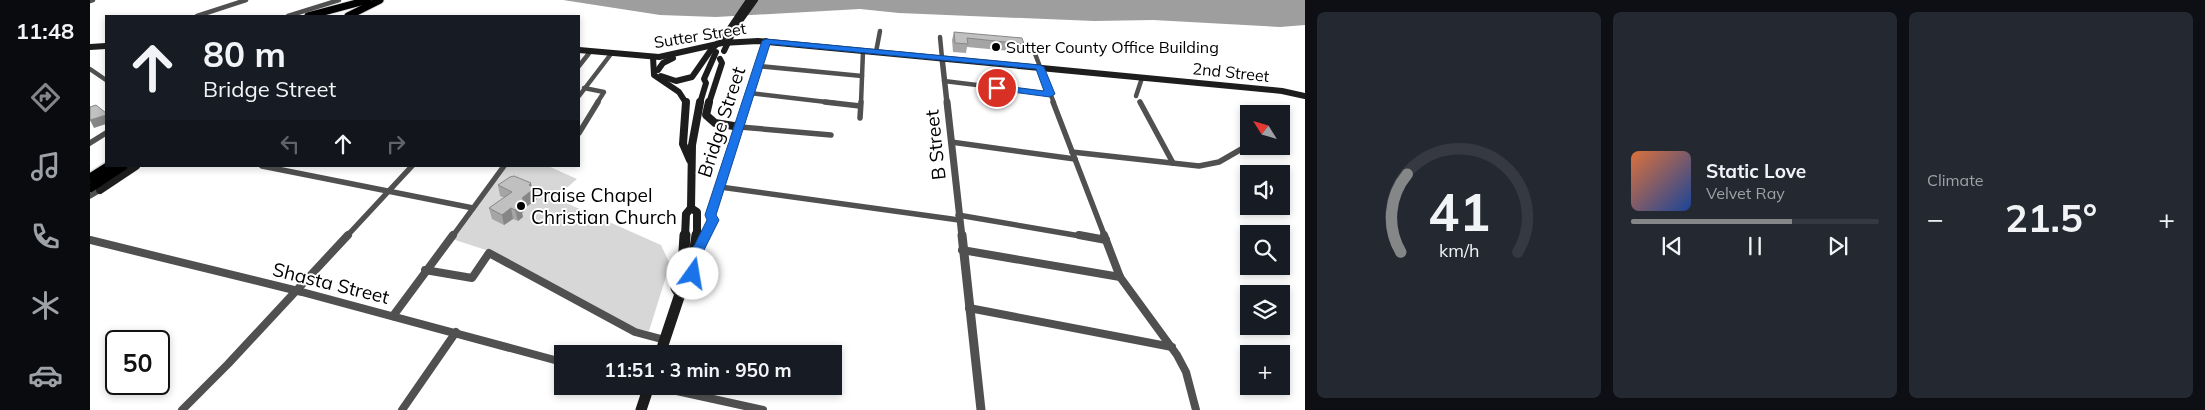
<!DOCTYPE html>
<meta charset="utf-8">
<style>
body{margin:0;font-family:Mulish,sans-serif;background:#242831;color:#f1f3f6;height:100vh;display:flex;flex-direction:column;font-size:19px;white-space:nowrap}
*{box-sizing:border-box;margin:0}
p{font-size:16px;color:#9ea1a6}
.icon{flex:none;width:28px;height:28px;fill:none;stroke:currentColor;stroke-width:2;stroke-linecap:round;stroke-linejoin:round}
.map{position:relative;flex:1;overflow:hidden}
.drawer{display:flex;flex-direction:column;gap:12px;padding:12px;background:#0d0f14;width:900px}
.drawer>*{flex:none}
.top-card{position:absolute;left:15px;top:15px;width:475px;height:152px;border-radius:0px;box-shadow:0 2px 8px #0003;background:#171b24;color:#f1f3f6;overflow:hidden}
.needle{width:32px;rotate:307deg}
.tools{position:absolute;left:1150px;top:105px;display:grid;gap:10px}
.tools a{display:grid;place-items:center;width:50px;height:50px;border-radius:0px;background:#171b24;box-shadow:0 2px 8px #0003;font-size:25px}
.speed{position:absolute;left:15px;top:330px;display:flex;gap:10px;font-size:25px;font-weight:700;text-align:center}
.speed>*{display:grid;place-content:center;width:65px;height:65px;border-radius:50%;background:#171b24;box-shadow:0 2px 8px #0003;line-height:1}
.speed .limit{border:2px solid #111;border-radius:8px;background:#fff;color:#111}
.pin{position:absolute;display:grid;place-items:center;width:42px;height:42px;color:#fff;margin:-21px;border:2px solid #fff;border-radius:50%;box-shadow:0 1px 5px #0007}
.me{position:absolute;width:55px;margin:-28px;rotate:13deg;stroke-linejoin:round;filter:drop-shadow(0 0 4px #0008)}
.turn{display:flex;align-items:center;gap:18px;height:105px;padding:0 15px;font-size:22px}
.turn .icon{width:65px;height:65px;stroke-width:2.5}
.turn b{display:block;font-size:35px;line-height:42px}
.lanes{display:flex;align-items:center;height:48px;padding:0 15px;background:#0003;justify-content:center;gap:25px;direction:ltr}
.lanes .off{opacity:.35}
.big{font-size:38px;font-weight:700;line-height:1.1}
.drawer .tile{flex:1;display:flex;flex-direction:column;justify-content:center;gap:8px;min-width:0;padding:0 18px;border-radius:8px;background:#242831}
.drawer .dial{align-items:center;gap:0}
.dial svg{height:130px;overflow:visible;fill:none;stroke:#363941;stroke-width:7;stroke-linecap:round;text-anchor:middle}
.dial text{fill:#f1f3f6;stroke:none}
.song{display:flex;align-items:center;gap:15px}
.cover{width:60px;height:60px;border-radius:8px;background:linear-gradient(135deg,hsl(20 70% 55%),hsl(220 70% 35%))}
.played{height:5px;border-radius:2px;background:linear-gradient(90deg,#858687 65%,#363941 65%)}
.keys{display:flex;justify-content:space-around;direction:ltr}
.heat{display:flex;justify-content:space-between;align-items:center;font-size:28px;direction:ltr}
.drawer .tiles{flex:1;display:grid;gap:12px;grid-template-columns:repeat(3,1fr)}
.trip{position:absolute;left:464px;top:345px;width:288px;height:50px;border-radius:0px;background:#171b24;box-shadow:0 2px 8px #0003;font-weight:700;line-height:50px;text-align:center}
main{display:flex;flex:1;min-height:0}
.tabs{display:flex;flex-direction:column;width:90px;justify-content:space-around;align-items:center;background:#090b0e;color:#9ea1a6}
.tabs .icon{width:35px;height:35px}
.tabs .current{color:#858687}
.tabs b{font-size:22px;color:#f1f3f6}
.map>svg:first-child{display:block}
.green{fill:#d7d7d7}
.water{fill:#9e9e9e}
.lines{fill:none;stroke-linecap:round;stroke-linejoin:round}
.trunk-far1-casing{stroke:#dbdbdb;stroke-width:9}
.trunk-casing{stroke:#dbdbdb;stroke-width:12}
.minor-far2{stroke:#505050;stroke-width:4.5}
.minor-far1{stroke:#505050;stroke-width:5.5}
.minor{stroke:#505050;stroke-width:8}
.tertiary-far2{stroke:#505050;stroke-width:5.5}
.tertiary-far1{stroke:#505050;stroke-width:7}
.tertiary{stroke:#505050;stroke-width:9}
.secondary-far2{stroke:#1d1d1d;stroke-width:6}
.secondary-far1{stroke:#1d1d1d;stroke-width:8}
.secondary{stroke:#1d1d1d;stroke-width:11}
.trunk-far1{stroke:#000;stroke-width:7}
.trunk{stroke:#000;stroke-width:9}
.secondary-bridge{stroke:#1d1d1d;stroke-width:6}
.wall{fill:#a5a5a5}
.shaded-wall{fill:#868686}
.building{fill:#c0c0c0;stroke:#868686}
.route{fill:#1a73e8;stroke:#114b97}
.poi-dot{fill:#000;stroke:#fff;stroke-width:2}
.labels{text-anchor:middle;stroke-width:4;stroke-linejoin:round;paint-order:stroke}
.far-street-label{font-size:16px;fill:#000;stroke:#fff}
.far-poi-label{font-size:16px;fill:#000;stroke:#fff;text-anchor:start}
.street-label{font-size:19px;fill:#000;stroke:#fff}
.poi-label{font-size:19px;fill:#000;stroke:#fff;text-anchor:start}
</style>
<main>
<nav class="tabs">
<b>11:48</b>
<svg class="icon current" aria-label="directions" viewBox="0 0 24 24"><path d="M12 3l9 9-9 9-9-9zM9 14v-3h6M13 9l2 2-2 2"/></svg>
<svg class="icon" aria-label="music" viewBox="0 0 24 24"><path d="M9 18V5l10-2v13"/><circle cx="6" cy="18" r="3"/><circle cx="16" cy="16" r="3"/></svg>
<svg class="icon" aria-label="phone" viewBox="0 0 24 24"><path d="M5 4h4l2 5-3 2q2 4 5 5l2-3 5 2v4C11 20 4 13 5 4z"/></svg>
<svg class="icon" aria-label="climate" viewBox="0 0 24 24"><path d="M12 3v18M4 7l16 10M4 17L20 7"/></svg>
<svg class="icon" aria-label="car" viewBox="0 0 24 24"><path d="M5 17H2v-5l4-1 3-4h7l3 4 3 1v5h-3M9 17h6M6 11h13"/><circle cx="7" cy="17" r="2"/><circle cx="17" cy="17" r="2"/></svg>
</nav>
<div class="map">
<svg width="1215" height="410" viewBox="0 0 1215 410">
<rect width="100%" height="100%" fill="#fff"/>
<path class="green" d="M417,166H458L487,179L465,198L571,245L580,264L559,331L546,329L396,250L362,239Z"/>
<path class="water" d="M473,0H1215V25L1190,27L1063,20L1004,21L809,13L770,9L626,17L570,15Z"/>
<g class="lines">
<g class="trunk-far1-casing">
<g id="trunk-far1">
<path d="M218,16L278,0"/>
<path d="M258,16L290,0"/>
</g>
</g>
<g class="trunk-casing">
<g id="trunk">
<path d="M0,178L19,166"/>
<path d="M0,188L33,166"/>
</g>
</g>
<g class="minor-far2">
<path d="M0,1L3,0"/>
<path d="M107,16L156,0"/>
<path d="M198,16L249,0"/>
<path d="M850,37L852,58"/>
<path d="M942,46L964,103"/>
<path d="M786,52L790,31"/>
<path d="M489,66L500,52"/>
<path d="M668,66L772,76"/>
<path d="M0,69L16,80"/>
<path d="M854,81L960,94"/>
<path d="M494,88L514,92L507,103"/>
<path d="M660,93L745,103"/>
<path d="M489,96L521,54"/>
<path d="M1046,96L1052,78"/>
<path d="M771,103L773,51"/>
</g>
<g class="minor-far1">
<path d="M735,102L770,106"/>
<path d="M963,102L1015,237"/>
<path d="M1050,102L1083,163"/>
<path d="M770,118L771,102"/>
<path d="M650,127L741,135"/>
<path d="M489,133L508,102"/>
<path d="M861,142L985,159"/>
<path d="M0,143L16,133"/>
<path d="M982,152L1109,166L1129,162L1155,147"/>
<path d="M172,166L383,208"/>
<path d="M630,187L869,220"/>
<path d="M0,196L10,190"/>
<path d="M868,215L996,237"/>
<path d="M256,237L322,166"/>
<path d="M362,237L414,166"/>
</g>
<g class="minor">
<path d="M989,235L1016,240"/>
<path d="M1014,235L1030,277L1087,355L1096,372L1106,410"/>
<path d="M0,240L212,292L472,362"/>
<path d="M872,250L1030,277"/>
<path d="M335,270L382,278L399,253L545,332L575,340"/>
<path d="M879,308L1082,347"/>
<path d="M303,316L363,235"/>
<path d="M564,386L673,410"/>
<path d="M92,410L138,364L258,235"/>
<path d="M312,410L366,332"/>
</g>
<path class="tertiary-far2" d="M852,58L857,103"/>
<path class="tertiary-far1" d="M857,102L872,237"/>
<path class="tertiary" d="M872,235L891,410"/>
<g class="secondary-far2">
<path d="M634,37L659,0"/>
<path d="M0,47L16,46"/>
<path d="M489,50L569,57L632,43L668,41L1192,91L1215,96"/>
<path d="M563,57L564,75L589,92L596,103"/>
<path d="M568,70L573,63L583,58"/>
<path d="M571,76L586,81L602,77L623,47"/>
<path d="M610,103L616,83L614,79L626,52"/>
<path d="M619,103L632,63L630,59"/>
<path d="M656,103L676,41"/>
</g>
<g class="secondary-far1">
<path d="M596,102L593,144L600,160"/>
<path d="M619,102L616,115L625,123L650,127"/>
<path d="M10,190L46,166"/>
<path d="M601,208L607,212V237"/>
<path d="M595,237L596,214L601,208L602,145L610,102"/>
<path d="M615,237L623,220L621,215L657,102"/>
</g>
<g class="secondary">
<path d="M607,252L615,235"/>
<path d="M590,294L586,288L594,251L595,235"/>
<path d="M570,354L590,294L599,289L607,235"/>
<path d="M551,410L559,386"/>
</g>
<use href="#trunk-far1" class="trunk-far1"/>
<use href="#trunk" class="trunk"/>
<g class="secondary-bridge">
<path d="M624,47L634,37"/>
<path d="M634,51L645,28L665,0"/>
</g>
</g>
<g class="wall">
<path d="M864,32L934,44L931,52L877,47L876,53L863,52L862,40Z"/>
<path d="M408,185L442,187L447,199L436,207V209L432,213L433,217L428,221L423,219L414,225L402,219L399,208L415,198L410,196Z"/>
</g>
<g class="shaded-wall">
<path d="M16,115V124L4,128L0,120Z"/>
<path d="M441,183L442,190L445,188L447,199L436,207V209L432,213L433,217L428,221L425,210L426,205L439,185Z"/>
<path d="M421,208L423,219L414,225L412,215Z"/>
</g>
<g class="building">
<path d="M864,32L932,38L934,44L877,38L878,44L865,43Z"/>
<path d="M6,105L16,113V115L0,120V107Z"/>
<path d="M424,176L441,183L439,185L445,188L432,198L434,199L426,205L430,207L425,210L421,208L412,215L399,208L422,192L408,185L420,177Z"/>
</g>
<path class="route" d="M676,39L950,65L954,67L965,94L960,97L907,90L903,88L907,85L954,91L946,69L680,44L626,215L629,220L613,252L609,274L607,277H598L596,274L601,252L617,220L615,215L672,41Z"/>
<g class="poi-dot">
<circle cx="906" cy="47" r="5"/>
<circle cx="431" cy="206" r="5"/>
</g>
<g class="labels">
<g class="far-street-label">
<text transform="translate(610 35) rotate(-9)" y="6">Sutter Street</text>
<text transform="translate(1141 72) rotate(6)" y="6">2nd Street</text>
</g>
<g class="far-poi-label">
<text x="916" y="53">Sutter County Office Building</text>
</g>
<g class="street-label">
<text transform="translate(631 122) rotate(-72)" y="7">Bridge Street</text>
<text transform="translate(845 145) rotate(-96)" y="7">B Street</text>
<text transform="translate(241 283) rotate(14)" y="7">Shasta Street</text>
</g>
<g class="poi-label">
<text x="441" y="202">Praise Chapel<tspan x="441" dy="22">Christian Church</tspan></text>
</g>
</g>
</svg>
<div class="tools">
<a><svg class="needle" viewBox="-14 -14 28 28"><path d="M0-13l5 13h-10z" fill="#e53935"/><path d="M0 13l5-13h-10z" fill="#9ea1a6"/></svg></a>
<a><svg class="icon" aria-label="sound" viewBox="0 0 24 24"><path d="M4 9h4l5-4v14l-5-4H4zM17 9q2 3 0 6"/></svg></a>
<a><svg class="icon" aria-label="search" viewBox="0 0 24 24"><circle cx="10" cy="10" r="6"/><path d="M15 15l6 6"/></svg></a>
<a><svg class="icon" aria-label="layers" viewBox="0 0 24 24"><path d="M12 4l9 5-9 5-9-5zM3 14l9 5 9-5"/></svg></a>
<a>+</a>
</div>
<div class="speed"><div class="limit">50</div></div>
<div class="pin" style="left:907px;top:88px;background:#d93025"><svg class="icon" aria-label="arrive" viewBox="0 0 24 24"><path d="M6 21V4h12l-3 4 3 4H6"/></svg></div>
<svg class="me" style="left:603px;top:274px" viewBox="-20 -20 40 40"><circle r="19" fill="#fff"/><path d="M0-13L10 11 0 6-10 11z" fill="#1a73e8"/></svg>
<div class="trip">11:51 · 3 min · 950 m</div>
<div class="top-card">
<div class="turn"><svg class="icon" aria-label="ahead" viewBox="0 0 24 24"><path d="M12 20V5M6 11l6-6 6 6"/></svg><div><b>80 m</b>Bridge Street</div></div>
<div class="lanes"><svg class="icon off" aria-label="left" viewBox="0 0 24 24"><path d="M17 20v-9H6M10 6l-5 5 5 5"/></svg><svg class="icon" aria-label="ahead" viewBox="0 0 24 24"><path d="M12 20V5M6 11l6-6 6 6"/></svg><svg class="icon off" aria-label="right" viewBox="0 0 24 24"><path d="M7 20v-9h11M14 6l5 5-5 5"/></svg></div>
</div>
</div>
<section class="drawer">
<div class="tiles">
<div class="tile dial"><svg viewBox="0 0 100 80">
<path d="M14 69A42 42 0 1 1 86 69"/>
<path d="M14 69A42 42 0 0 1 18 21" stroke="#858687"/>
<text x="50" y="56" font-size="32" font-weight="700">41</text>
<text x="50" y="72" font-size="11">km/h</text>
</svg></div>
<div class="tile">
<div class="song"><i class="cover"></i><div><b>Static Love</b><p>Velvet Ray</p></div></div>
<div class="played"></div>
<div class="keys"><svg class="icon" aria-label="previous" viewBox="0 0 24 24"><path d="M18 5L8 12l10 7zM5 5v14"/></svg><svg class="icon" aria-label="pause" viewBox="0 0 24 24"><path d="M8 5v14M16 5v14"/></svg><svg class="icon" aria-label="next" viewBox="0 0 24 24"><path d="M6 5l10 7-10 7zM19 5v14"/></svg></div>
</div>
<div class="tile"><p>Climate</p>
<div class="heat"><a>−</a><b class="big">21.5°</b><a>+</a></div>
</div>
</div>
</section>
</main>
